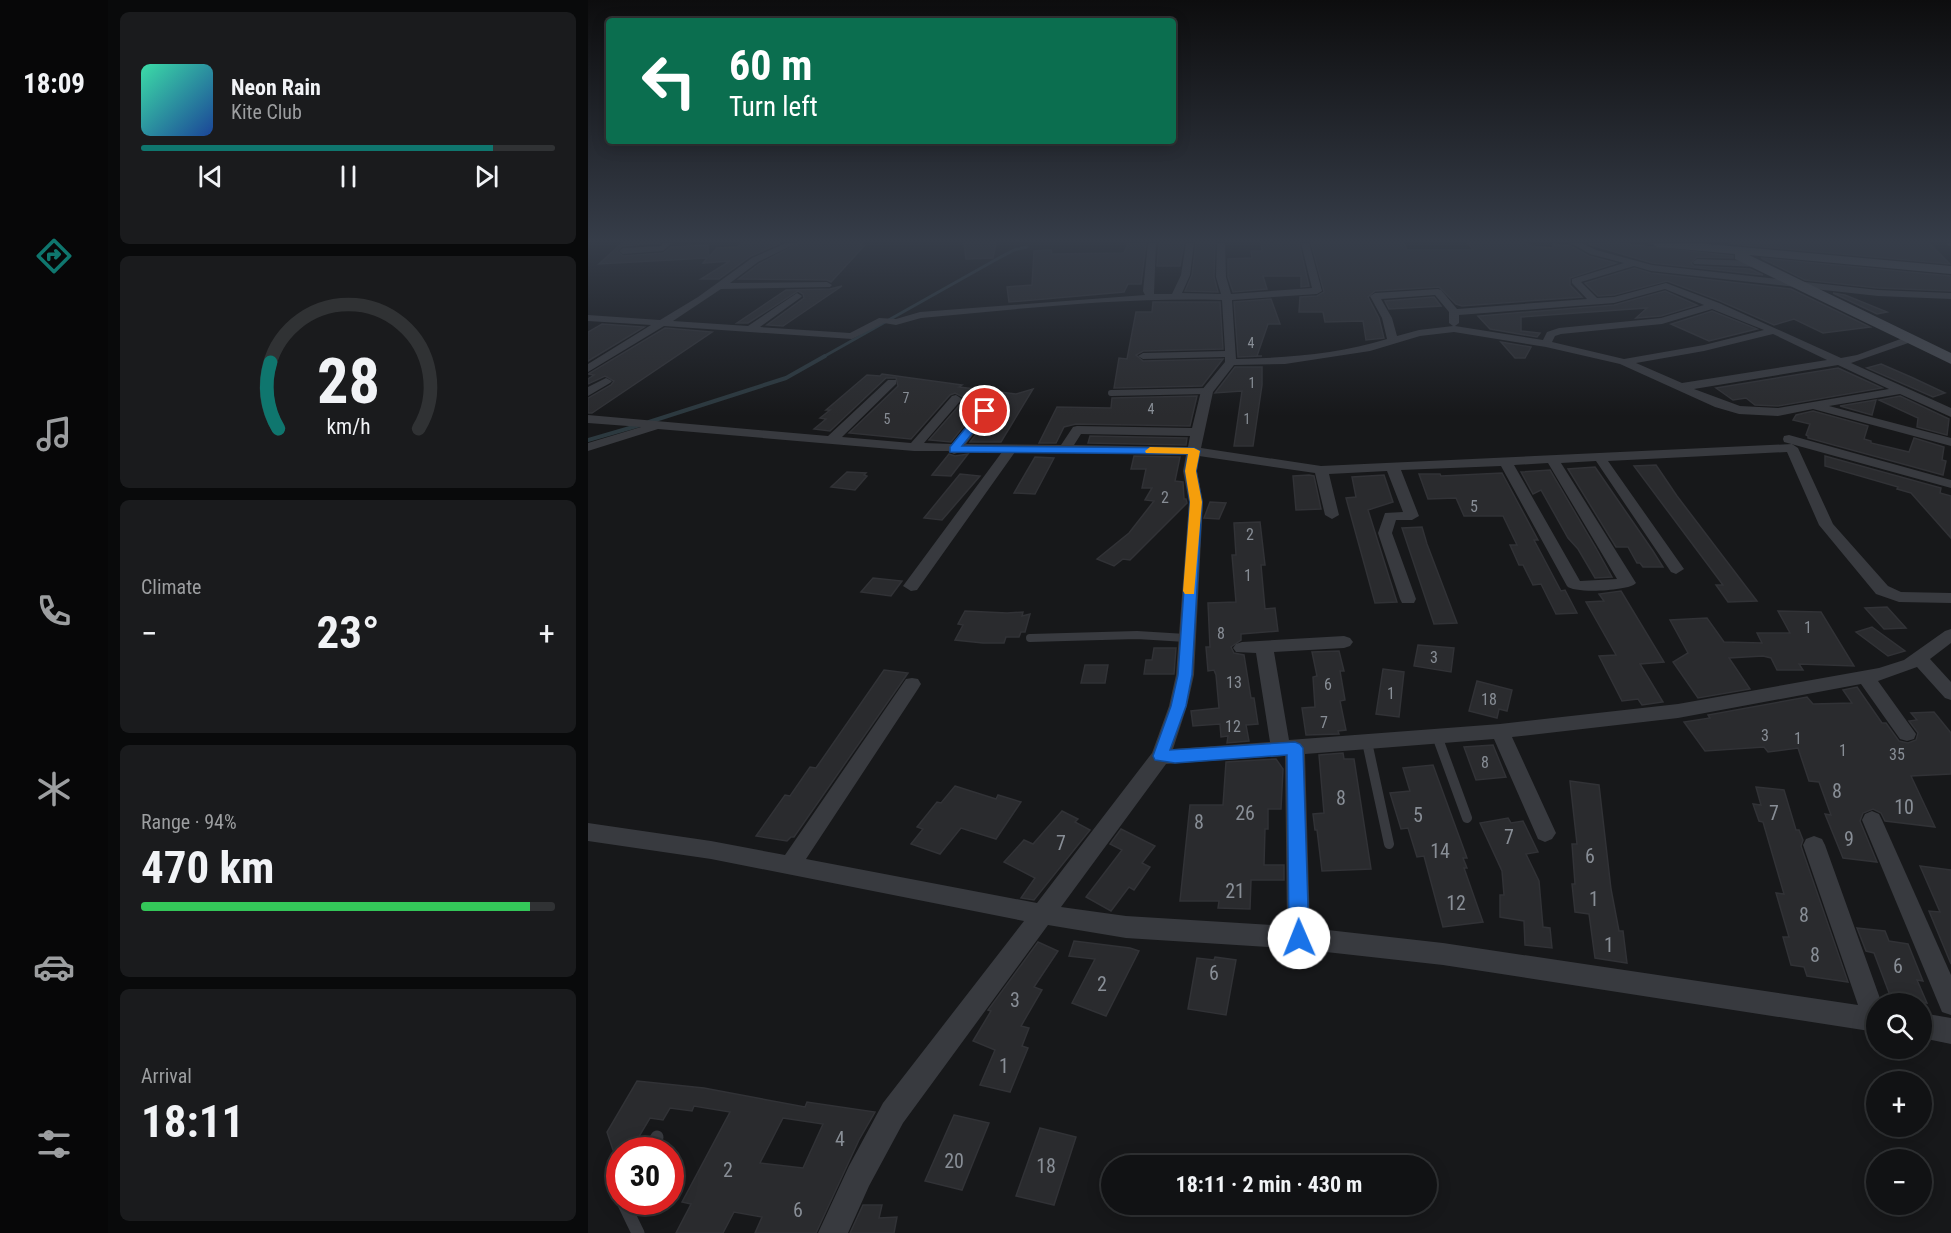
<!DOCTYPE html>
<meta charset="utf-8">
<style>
body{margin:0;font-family:"Roboto Condensed",sans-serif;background:#1a1b1d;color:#f1f3f6;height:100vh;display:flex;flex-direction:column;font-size:22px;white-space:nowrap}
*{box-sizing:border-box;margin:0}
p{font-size:20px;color:#9c9ea0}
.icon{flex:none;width:33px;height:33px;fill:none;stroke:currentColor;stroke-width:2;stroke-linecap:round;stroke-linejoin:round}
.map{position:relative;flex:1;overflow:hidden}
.panel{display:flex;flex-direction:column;gap:12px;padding:12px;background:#090a0b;width:480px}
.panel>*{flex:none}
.top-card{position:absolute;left:18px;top:18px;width:570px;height:126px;border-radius:6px;box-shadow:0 3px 15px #0003,0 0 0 2px #303234;background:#0b6e4f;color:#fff;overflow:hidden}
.fabs{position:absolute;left:1278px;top:993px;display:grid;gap:12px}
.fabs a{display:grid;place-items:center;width:66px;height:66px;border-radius:50%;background:#111214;box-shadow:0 3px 15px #0003,0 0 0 2px #303234;font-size:30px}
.speed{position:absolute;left:18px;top:1137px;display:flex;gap:12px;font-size:30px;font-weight:700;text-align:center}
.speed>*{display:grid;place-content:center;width:78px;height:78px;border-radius:50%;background:#111214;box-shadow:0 3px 15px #0003,0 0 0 2px #303234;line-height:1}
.speed .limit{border:9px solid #d22;background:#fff;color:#111}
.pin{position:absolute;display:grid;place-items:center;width:51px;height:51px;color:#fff;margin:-26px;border:3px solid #fff;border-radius:50%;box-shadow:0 2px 6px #0007}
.me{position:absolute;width:66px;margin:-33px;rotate:359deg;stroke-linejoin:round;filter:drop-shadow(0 0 4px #0008)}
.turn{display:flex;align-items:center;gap:21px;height:126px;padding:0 24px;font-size:27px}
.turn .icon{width:78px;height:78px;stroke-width:2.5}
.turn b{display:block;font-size:42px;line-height:51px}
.big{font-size:45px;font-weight:700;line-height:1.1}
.panel .tile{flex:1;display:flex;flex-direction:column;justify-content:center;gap:9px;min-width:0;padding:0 21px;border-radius:9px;background:#1a1b1d}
.panel .dial{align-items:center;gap:0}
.dial svg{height:156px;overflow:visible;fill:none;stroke:#303234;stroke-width:7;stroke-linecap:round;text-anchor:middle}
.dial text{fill:#f1f3f6;stroke:none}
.song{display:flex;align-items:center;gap:18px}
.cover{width:72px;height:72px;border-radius:9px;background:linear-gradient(135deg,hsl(160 70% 55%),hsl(220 70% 35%))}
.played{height:6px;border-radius:3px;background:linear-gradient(90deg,#0f766e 85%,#303234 85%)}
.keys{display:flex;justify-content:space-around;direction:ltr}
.heat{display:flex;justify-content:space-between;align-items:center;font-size:33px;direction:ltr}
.charge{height:9px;border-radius:4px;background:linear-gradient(90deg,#34c759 94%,#303234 0)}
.trip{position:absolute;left:513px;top:1155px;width:336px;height:60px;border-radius:30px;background:#111214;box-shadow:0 3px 15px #0003,0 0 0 2px #303234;font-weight:700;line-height:60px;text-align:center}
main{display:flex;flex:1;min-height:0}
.dock{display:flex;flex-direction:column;width:108px;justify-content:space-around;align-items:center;background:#070708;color:#9c9ea0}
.dock .icon{width:42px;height:42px}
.dock .current{color:#0f766e}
.dock b{font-size:27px;color:#f1f3f6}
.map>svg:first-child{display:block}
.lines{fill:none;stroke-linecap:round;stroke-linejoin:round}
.stream-far1{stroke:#2c393f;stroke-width:3}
.stream{stroke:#2c393f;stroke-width:4}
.building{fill:#2a2b2e;stroke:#313236;stroke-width:1.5;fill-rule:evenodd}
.lane-far3{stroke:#383a3f;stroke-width:6}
.lane-far2{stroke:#383a3f;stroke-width:8}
.lane-far1{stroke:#383a3f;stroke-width:10}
.lane{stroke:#383a3f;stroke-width:13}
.street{fill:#383a3f;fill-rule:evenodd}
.secondary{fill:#46494f;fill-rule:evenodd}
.route{fill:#1a73e8;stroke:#114b97;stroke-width:1.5}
.slow{fill:#f59e0b}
.labels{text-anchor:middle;stroke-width:6;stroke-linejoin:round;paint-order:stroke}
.far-number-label{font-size:14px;fill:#888e96}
.number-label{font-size:16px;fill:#888e96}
.near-number-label{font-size:20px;fill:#888e96}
</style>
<main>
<nav class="dock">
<b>18:09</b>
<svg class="icon current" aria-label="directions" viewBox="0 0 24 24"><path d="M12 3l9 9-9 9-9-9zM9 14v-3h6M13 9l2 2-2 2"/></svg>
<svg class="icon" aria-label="music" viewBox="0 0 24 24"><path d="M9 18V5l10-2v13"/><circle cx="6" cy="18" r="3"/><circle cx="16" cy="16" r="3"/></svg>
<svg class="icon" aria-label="phone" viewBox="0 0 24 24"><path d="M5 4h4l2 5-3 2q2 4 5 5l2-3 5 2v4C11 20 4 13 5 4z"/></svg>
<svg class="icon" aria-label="climate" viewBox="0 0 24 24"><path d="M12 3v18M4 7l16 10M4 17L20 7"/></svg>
<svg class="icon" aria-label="car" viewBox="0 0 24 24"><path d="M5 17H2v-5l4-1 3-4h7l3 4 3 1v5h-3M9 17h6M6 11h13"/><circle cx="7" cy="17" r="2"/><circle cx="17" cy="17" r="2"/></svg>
<svg class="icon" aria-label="filters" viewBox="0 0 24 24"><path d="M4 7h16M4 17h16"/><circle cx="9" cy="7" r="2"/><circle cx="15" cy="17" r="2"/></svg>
</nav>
<section class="panel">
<div class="tile">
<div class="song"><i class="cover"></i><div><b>Neon Rain</b><p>Kite Club</p></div></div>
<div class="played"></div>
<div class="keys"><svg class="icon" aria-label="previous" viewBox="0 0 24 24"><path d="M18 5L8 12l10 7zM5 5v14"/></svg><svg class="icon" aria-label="pause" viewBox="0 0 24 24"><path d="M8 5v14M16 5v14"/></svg><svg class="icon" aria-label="next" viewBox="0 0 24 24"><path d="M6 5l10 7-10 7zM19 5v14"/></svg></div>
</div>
<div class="tile dial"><svg viewBox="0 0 100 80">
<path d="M14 69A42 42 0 1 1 86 69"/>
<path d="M14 69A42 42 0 0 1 10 35" stroke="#0f766e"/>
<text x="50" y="56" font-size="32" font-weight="700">28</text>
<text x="50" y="72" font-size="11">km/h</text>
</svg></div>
<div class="tile"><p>Climate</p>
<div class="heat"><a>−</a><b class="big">23°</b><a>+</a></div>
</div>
<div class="tile"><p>Range · 94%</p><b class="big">470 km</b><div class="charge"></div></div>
<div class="tile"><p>Arrival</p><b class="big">18:11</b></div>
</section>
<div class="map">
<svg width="1363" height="1233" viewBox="0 0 1363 1233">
<rect width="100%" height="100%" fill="#17181a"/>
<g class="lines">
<path class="stream-far1" d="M235,357L409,259L426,250L439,247"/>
<g class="stream">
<path d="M61,422L198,378L237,356"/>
<path d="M0,440L52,425"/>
</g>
</g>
<g class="building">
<path d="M34,243H72L34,246L29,251L35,256L75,253L83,247L120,245L121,257L129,248L150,247L153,243H193L163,256L131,279H113L142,261L115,263L119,258L11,264Z"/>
<path d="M211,243H274L272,245H277L243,282L239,280L151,279L171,264Z"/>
<path d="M376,243H408L405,258L378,259Z"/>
<path d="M571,243H596L592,266H569Z"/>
<path d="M608,243H627L626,277L630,292L597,291L604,275Z"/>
<path d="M673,243H711L721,286L713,287V276H675L679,289L645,292L640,277V259L664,258L663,251H674Z"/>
<path d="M723,243H816L819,250H885L880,243H938L943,246L965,248V244L983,246L1001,256L1028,263L982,278V285L994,297L874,306L868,304L851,287L787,291L780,297L791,318L796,338L778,340L775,321L737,322L735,312H711L712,297L729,296L736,292Z"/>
<path d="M1029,243L1145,256V258L1109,257L1103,263L1106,266L1162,269L1175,275L1064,263L1000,244Z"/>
<path d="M1144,243H1341L1362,264L1144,244Z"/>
<path d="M540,244H558L553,284H540L536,292L421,302L419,287L444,285L446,251L463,250L464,254L536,253Z"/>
<path d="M1173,258L1363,276V291L1290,288L1217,280Z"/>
<path d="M1046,268L1063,273L1203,289L1282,327L1235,333L1206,319L1186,325L1132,301L1079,281L1026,295L1010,296L997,283Z"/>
<path d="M254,286L195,326L179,325L216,298L215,294L210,291L160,323H149L198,290L242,289Z"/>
<path d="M1077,291L1109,305L1073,316L1048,318L1059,308L933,317V331L952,333L949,337L902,329L890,316L1026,305Z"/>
<path d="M1245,293L1257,295L1299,312L1289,314Z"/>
<path d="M846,297L853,306L801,309L797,301Z"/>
<path d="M683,299L692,324H680L669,356H674L650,357L646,302Z"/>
<path d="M565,302H632L635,349L555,351L548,355L555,361L635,359L614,386L526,388L531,358L539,359L548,312H564Z"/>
<path d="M1124,311L1169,329L1121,341L1083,324Z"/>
<path d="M14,324L56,327L0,361V332Z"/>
<path d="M77,328L124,332L4,413H0V398L23,385L26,381L17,376L0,384V379L6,375L0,374Z"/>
<path d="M913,342L943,347L937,358H927Z"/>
<path d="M1293,364L1323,377L1357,393L1345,397L1279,368Z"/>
<path d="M647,367H674V385L665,446H646L654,391L627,393Z"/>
<path d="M1250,368L1294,388L1190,406L1167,405L1158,398L1145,400L1128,388Z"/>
<path d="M294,374L374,385L371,387L428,394L445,389L413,442H382L405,412L404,409L396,405L391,407L363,442L341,440L376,400L375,397L367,393L362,395L323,439L261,433L310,386L308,378H298L242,431L226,429L238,419L232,418L242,410H238L279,375L292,376Z"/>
<path d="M609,396L602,426L488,424L476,427L468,443H451L469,407L523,408L524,398Z"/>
<path d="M1312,396L1361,419L1359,435L1329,427L1330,418L1291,400Z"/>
<path d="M1288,400L1284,415L1252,406Z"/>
<path d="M1225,411L1280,426L1276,439L1283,441V443L1321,452L1326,438L1356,447L1354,460L1358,461L1355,475L1220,438V436L1218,435L1222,424L1205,420L1208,415Z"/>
<path d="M502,436L599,438L598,445L500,443Z"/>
<path d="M361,454L367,456L380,454L363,476L344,475Z"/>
<path d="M546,456L592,457L587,481L595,482L596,499H598L599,503L542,560L535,559L526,566L509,559L541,533L566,501L557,500L564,488H554L558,469H543Z"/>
<path d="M1237,456L1353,488L1352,493L1363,496V538L1323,493L1309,489L1310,487L1237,466Z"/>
<path d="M447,457L466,458L447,494L426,493Z"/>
<path d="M1068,465L1089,496L1169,601L1140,602L1128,585H1135L1046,466Z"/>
<path d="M1007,467L1065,551L1075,567H1055L1052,563H1049L1040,547H1028L980,469Z"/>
<path d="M962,470L1008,548L1024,577L1007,578L990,549L980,538L953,490L945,494L933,472Z"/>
<path d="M259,472L278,473L276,475L279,476L267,490L243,487Z"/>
<path d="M914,473L950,540H946L973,591L977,590L989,613L968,614L953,584L945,585L935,565H931L922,545H929L915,516H876L868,498L840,499L831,474H852L853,476Z"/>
<path d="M372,474L392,476L354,520L336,518Z"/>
<path d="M721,475L726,476L733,509L708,510L705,476Z"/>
<path d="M796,475L805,502L780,510L809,602L787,603L758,498L768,497L764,477Z"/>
<path d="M622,502L638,503L631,519L616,518Z"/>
<path d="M672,522L677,565H673L677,609L687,608L690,631L653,634V640L643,647L646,653L656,655L663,698H666L670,724L658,725L661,741L639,743L640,736L633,737L632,724L605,726L603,711L631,708L628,675L626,670L620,671L618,647H622L620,603L648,602L644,555H648L646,523Z"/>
<path d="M834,527L839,544L869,623L846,624L814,528Z"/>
<path d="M285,578L314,581L303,596L273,592Z"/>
<path d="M1033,591L1076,662L1052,664L1075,702L1054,705L1050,699L1034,701L1011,656L1028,655L998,602L1016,601L1011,594Z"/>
<path d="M1299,607L1318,628L1296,629L1277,608Z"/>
<path d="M377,611L419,613L435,612L434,616L442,614L437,632H433L431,637H418L416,643H395L367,640L375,625L370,624Z"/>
<path d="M1190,611L1233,612L1266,666L1211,664L1215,670H1189L1183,658L1175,656L1141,658L1162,689L1110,698L1085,662L1100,653L1082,620L1119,618L1136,642L1174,643L1169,633H1202Z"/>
<path d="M1284,627L1317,651L1300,656L1268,632Z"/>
<path d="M830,645L866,648L863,672L826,666Z"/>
<path d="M566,648H588L586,674H556L558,660H564Z"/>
<path d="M751,651L756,671H752L757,700L752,701L758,730L750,731L751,734L718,735L714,708L727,707L725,677L729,676L724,652Z"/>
<path d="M497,665H520L517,683H493Z"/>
<path d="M795,669L816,672L811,717L788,714Z"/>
<path d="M296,670L320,673L206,837H203L199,841L168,836L197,795L202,796L222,767L228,768Z"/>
<path d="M889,681L924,690L919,711L911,709L909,718L881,711Z"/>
<path d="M1269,687L1294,723H1298L1311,741L1320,743L1328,740L1330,733L1321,721L1329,720L1323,713L1346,712L1363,733V774L1323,776L1347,827L1297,821L1293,813L1285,809L1275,813L1272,821L1289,862L1255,858L1237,814L1243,815L1231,782L1221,781L1210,748L1180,752L1176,747L1117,751L1096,722L1122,718L1120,715L1219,697L1225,704L1264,703L1255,690Z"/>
<path d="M905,745L918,777L888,780L876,747Z"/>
<path d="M755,753L756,759H766L783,869L734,871L729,830H727L725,814L736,813L731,755Z"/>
<path d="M688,759L695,769L693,809H680V829H677L676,865H696V880H663L662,909L630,908L631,901H592L602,805H635L638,762Z"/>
<path d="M845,765L879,858H875L879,868H876L895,922L855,927L836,856L829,857L820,828L813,829L802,793L822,791L815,768Z"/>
<path d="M982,781L1011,785L1023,889L1031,931H1035L1039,963L1007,958L1001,914L987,912L984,884H987L984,844H989Z"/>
<path d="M367,786L408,799L410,795L433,802L408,839L373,828L352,854L323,844L335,829L329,827L349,802L353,803Z"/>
<path d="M1168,787L1196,790L1208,830H1211L1215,840L1213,846L1260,982L1219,976L1216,967L1203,965L1195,937H1201L1188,893L1196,894L1175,822L1171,821L1165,804L1173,805Z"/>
<path d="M474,811L490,819L487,822L502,830L446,900L433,898L447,878L416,862L436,840L445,844Z"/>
<path d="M920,818L923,823L935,821L950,852L938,854L951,881L955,927L962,928L964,948L937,945L936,921L912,917V895H916L914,871L892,823Z"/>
<path d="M533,829L567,846L554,863L562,867L546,890L541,887L523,911L498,897L534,850L522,844Z"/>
<path d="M1332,866L1363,870V964L1341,911L1352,912Z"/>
<path d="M1269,928L1297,931L1301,941L1320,944L1335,981L1329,980L1339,1003L1303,998L1286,953L1278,951Z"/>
<path d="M486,941L542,948L551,951L518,1016L484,1003L507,959L481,956Z"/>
<path d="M450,942L470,951L446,987L454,990L433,1026L441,1028L434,1046L440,1048L422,1092L392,1085L407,1050L385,1041L403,1011L400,1010Z"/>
<path d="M627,957L648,960L638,1015L600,1009L609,958L626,960Z"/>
<path d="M49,1081L116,1088L217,1107L219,1102L287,1112L271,1140L228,1233H167L174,1217L146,1212L135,1233H88L103,1204L94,1202L142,1112L106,1106L104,1111L82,1108L75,1120L62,1118L43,1150H25L19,1132ZM195,1118L235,1124L215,1168L172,1163Z"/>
<path d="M366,1115L401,1123L374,1190L337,1181Z"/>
<path d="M452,1128L488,1137L466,1205L428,1196Z"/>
<path d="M275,1205H294L291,1218L309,1217L306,1233H262Z"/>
</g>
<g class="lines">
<path class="lane-far3" d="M523,393L619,391"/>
<path class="lane-far2" d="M442,638L549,635L598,638"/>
<g class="lane-far1">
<path d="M849,736L879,818"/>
<path d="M779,742L801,844"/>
</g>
<g class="lane">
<path d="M62,1150L69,1137"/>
<path d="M35,1202L50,1233"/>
</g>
<g class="street">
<path d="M75,243H84L75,251L35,254L31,251L35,248L73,246Z"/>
<path d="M198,243H209L170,262L142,283L239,282L244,285L242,287L133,289L85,321L160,326L209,293L214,296L212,298L172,327L262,333L291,318L308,319L332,312L557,295L555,291L560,243H568L566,294H584L593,275L598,243H606L602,275L594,293L633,294L628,277L629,243H637L638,277L643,294L724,288L713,243H721L734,291L729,294L644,300L648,359C699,358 751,354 799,339L794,318L782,296L787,293L850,289L853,290L869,309L999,299L984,283V279L1036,263L1002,254L983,243H994L1008,250L1064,265L1290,290L1363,293V299L1290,296L1063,271L1046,266L993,282L1009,298L1026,297L1078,283L1131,303L1253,358L1269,355L1318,337H1326V341L1263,363L1363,408V417L1312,394L1241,406L1363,438V446L1225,409L1190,416L1151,414L1127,407L1032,364L958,347L866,332L832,336L782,351L697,364L646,365L625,392L613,448L733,466L1204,444L1210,448L1245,524L1300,586L1313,592L1363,593V603L1311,602L1288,594L1231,525L1199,452L1020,461L1096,569L1088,574L1083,572L1008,461L973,463L1048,583C1042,591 985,594 979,586L913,466L813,470L831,516L824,520H808L804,533L828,599L826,603H814L812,599L790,533L797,513L815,512L799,471L741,474L751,515L744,519L737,515L727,473L611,456L609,471L615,502L606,675L599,706L585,749L682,742L668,653L648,652L645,648L648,644L654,642L756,636L762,638L765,642L762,646L756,648L686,652L701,740L912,724L1090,704L1291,668L1316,660L1357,631L1363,629V643L1342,659L1363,682V700L1357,698L1329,667L1290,681L1328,734L1326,739L1319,741L1312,739L1273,684L1090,718L924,737L968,833L964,839L957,842L950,839L906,739L717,754L722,928L855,943L1270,1005L1215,845L1218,839L1226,836L1234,839L1237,845L1294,1004H1288V1032L855,965L711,949L538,938L460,925L315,1123L281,1186L260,1233H230L261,1166L295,1103L436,921L123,859L0,841V823L123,841L197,855L318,679L324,678L330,679L333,684L330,689L218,859L449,903L564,753L581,706L588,675L601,502L595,471L598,455L427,452L329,590L323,591L315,586L414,452H372L366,454L360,451H326L70,429L0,451V443L53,427L0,423V415L240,436L300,380H308V384L254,437L323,443L364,396L368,395L374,399L336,443L364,444L393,408L397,407L403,411L378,444L473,445L485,427L489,426L604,428L613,391L637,362V357L555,359L550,356L555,353L637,351L634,300C533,297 433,309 333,318L308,325L296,323L264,339L76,326L0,372V364L63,325L0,321V315L72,320L110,297L164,258ZM1077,289L1116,305L1073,318L971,328L959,332L955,340L867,326L871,323V315L1026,303ZM847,295L861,312V323L865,326L831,330L809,336L804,318L793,299ZM1124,309L1176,330L1116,345L1036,359L964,342L967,336L973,334L1074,324ZM1185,334L1239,360L1094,383L1048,363L1116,351ZM1250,365L1301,389L1190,408L1152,406L1106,389ZM493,434L602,436L600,447L486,445ZM960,463L1029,579L992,581L926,465ZM697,756L699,926L538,916L473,907L578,764Z"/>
<path d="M1358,243H1363V246L1359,245Z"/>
<path d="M1109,259L1168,261L1173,264L1168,267L1106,264L1105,262Z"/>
<path d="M18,378L24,381L22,383L0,396V387Z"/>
<path d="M1201,435L1363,480V488L1196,442L1195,439L1196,436Z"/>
<path d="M1284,811L1291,814L1294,820L1363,975V1015L1354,1012L1274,820L1277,814Z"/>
<path d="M1334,1013L1363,1018V1044L1334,1038Z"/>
</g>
<path class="secondary" d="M1063,243H1109L1363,266V274L1161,255L1363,353V364L1147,259V254L1069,247Z"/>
</g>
<linearGradient id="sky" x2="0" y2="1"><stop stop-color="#0d0d0e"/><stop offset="0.58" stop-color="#363d49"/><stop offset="1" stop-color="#363d49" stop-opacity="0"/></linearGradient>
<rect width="1363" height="416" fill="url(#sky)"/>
<path class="route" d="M397,408L402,411L374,446L606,448L612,451L608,471L614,502L604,675L598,706L582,750L707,742L712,744L715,748L721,938L718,944L711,947L704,944L701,938L699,755L587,763L567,760L565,756L583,706L590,675L602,502L597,471L600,454L362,452V447L393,409Z"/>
<path class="slow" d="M562,447L606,448L612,451L608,471L614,502L606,594H597L595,591L602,502L597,471L600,454L558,453L557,451Z"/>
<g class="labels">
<g class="far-number-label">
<text x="663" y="348">4</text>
<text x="664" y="388">1</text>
<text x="318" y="403">7</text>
<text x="563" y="414">4</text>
<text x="299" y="424">5</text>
<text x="659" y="424">1</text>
</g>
<g class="number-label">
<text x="577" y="503">2</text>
<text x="886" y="512">5</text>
<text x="662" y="540">2</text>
<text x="660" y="581">1</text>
<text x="1220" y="633">1</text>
<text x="633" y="639">8</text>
<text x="846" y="663">3</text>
<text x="646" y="688">13</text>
<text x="740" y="690">6</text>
<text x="803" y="699">1</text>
<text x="901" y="705">18</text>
<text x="736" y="728">7</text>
<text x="645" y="732">12</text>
<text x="1177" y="741">3</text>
<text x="1210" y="744">1</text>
<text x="1255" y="756">1</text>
<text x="1309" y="760">35</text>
<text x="897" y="768">8</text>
</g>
<g class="near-number-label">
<text x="1249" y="798">8</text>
<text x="753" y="805">8</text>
<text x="1316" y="814">10</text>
<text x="657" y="820">26</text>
<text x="1186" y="820">7</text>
<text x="830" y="822">5</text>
<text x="611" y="829">8</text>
<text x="921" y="844">7</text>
<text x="1261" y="846">9</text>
<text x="473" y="850">7</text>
<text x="852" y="858">14</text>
<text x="1002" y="863">6</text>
<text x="647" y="898">21</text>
<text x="1006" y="906">1</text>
<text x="868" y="910">12</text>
<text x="1216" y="922">8</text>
<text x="1021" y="952">1</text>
<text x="1227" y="962">8</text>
<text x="1310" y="973">6</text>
<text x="626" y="980">6</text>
<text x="514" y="991">2</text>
<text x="427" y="1007">3</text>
<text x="416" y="1073">1</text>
<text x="252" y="1146">4</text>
<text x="366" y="1168">20</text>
<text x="458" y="1173">18</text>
<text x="140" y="1177">2</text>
<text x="210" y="1217">6</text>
</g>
</g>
</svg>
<div class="fabs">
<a><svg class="icon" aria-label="search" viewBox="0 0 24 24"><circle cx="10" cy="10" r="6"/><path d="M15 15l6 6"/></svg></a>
<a>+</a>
<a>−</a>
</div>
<div class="speed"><div class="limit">30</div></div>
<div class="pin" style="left:397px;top:411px;background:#d93025"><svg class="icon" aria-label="arrive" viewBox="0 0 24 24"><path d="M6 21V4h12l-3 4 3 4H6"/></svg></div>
<svg class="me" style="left:711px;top:938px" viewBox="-20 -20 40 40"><circle r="19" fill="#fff"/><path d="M0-13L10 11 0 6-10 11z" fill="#1a73e8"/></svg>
<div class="trip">18:11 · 2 min · 430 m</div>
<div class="top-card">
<div class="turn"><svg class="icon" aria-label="left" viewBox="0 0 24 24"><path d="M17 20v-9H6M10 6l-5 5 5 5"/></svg><div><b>60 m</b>Turn left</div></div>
</div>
</div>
</main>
